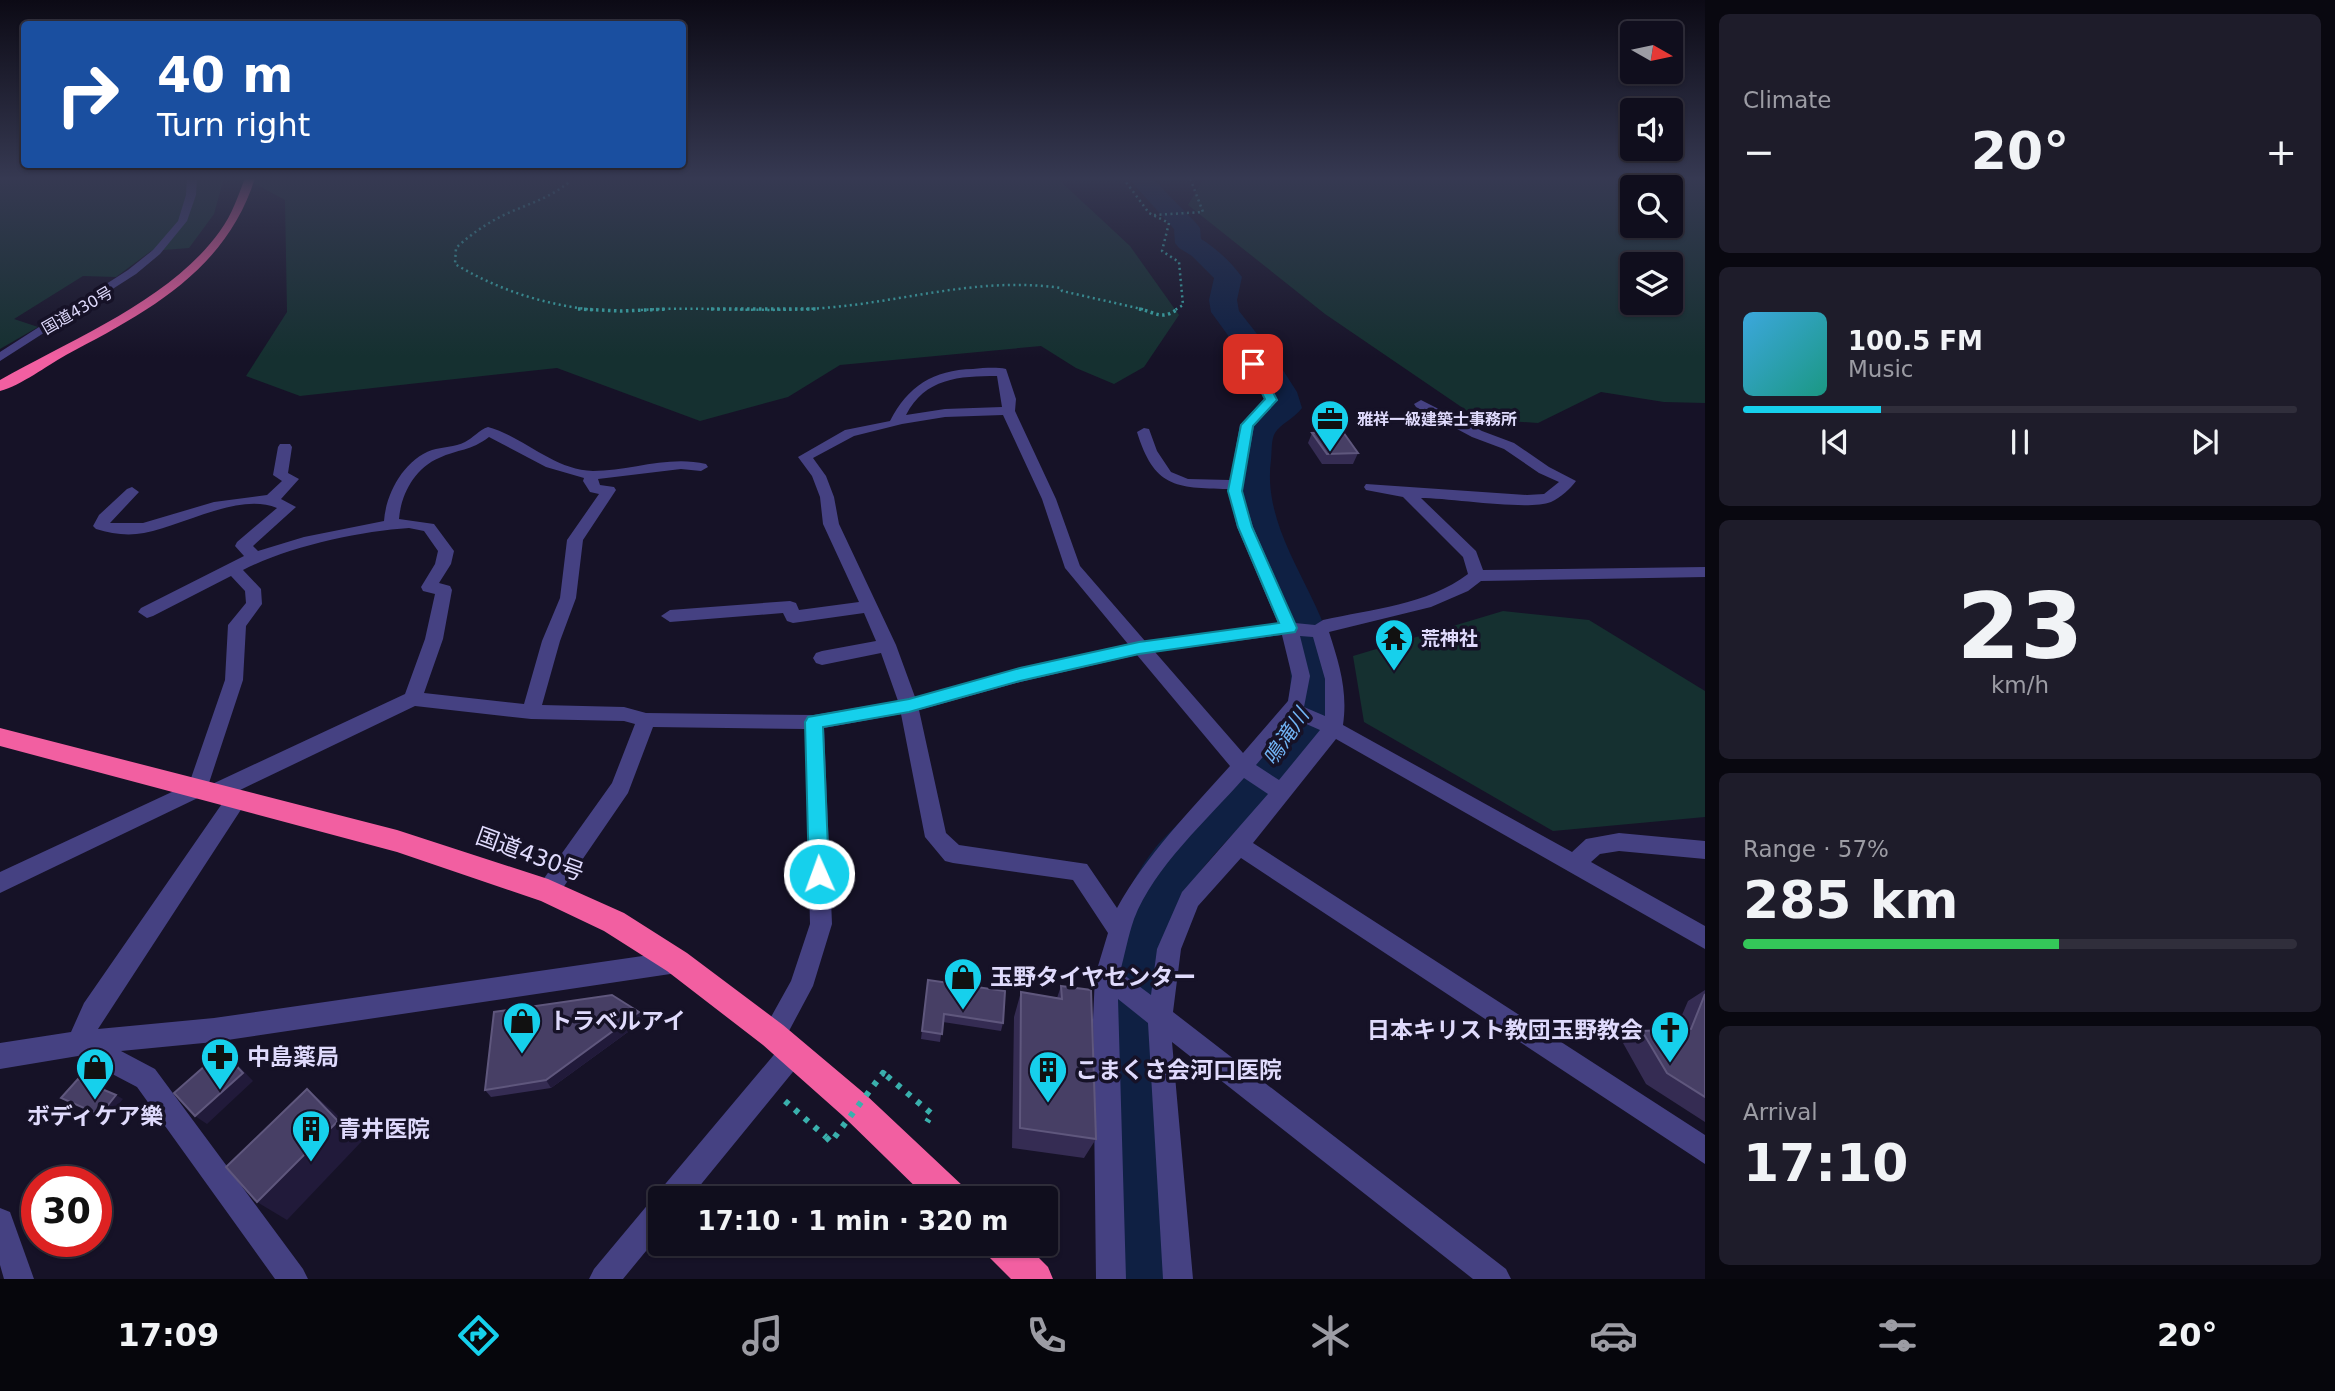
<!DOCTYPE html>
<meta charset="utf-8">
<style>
body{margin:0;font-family:"DejaVu Sans","Noto Sans JP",sans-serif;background:#1e1c2a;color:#f1f3f6;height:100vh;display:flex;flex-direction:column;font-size:26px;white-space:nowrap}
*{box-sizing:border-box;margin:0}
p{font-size:23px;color:#9c9ca4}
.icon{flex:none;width:38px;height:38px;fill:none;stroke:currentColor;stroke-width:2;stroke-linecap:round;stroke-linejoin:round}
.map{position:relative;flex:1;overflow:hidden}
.sheet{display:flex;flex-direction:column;gap:14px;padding:14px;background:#090810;width:630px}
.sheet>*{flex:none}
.banner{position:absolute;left:21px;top:21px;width:665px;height:147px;border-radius:7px;box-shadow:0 2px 5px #0004,0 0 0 2px #302e3b;background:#1a4fa0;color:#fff;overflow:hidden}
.needle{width:46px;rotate:99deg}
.controls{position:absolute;left:1620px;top:21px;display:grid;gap:14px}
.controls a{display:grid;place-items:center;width:63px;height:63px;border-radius:7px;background:#100e1d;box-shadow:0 2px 5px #0004,0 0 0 2px #302e3b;font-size:35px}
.speed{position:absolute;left:21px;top:1166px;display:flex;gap:14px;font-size:35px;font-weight:700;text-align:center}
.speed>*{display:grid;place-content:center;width:91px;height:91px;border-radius:50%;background:#100e1d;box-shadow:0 2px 5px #0004,0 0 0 2px #302e3b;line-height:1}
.speed .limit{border:10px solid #d22;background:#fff;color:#111}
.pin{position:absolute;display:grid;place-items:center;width:60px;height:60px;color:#fff;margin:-30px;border-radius:14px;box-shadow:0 4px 10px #0006}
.me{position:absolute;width:77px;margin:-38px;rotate:358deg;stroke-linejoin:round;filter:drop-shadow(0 0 5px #0008)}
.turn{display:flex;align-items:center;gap:24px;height:147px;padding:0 21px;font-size:32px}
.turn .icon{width:91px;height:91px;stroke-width:2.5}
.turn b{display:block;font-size:49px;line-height:60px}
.big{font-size:52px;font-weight:600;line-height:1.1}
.sheet .widget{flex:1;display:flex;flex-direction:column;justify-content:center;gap:10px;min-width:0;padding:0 24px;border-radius:10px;background:#1e1c2a}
.sheet .dial{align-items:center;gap:0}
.dial b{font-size:91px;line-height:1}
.song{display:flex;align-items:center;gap:21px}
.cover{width:84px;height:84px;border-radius:10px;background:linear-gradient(135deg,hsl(200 70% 55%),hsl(170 70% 35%))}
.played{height:7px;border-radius:4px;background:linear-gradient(90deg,#16d0ec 25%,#302e3b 25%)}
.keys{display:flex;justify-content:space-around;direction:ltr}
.heat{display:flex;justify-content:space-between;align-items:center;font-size:38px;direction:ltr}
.charge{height:10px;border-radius:5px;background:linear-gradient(90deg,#34c759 57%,#302e3b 0)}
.trip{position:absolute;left:648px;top:1186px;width:410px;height:70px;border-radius:7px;background:#100e1d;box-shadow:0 2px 5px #0004,0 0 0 2px #302e3b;font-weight:600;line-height:70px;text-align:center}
.menu{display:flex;height:112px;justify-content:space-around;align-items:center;background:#06060c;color:#9c9ca4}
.menu .icon{width:49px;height:49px}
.menu .selected{color:#16d0ec}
.menu b{font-size:32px;color:#f1f3f6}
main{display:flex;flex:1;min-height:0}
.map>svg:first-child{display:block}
.green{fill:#153030;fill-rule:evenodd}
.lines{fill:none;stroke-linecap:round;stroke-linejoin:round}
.river{fill:#0f2043;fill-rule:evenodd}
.path-far2{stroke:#3ab0ad;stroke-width:2.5;stroke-dasharray:2 3.5;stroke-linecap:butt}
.path-far1{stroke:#3ab0ad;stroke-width:3.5;stroke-dasharray:2.5 3.5;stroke-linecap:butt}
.path{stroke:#3ab0ad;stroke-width:6;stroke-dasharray:5 8;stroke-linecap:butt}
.minor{fill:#454182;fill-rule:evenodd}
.highway{fill:#f25fa1;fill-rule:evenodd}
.path-bridge{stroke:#3ab0ad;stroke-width:6;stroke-dasharray:5 8;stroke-linecap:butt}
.wall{fill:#352c53}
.shaded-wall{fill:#211a3a}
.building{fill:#473f65;stroke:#5f577d;stroke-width:2}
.route{fill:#16d0ec;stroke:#0e8799;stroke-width:2}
.labels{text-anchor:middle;stroke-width:7;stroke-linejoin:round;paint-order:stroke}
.far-street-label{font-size:16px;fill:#dfdafc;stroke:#161227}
.far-poi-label{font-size:16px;font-weight:bold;fill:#dfdafc;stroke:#161227;text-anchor:start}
.poi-label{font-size:19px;font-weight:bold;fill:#dfdafc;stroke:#161227;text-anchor:start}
.water-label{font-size:21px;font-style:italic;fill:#71b3f4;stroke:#161227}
.near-street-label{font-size:23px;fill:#dfdafc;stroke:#161227}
.near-poi-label{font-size:23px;font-weight:bold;fill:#dfdafc;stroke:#161227;text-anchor:start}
</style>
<main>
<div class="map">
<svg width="1705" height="1279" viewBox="0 0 1705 1279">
<rect width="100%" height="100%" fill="#161227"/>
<g class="green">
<path d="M0,178H224L214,214L189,248L151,251L116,277L83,276L14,319L38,327L0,349Z"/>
<path d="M244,178H1057L1130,246L1179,315L1144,367L1114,384L1076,368L1041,346L840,365L788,397L700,421L557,368L300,396L246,376L287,312L285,200Z"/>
<path d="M1204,178H1705V403L1664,402L1601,392L1538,423L1479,419L1325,314L1188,205ZM1633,187H1671V226H1633ZM1633,264H1671V303H1633Z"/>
<path d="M1503,611L1589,620L1705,691V817L1553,831L1364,722L1353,656Z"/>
</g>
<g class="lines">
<path class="river" d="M1128,178H1152L1196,223L1200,228L1201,239C1216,248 1232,263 1242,277L1237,300L1239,311L1272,353L1297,392L1302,408C1295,418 1280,424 1275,433C1271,439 1272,452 1271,460C1259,547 1350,619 1335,701C1330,726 1309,750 1294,769C1257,814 1200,858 1176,911C1162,942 1159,977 1157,1010L1177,1279H1105L1097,1010C1103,953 1119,893 1156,847C1184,814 1283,733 1289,696C1303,614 1219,546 1236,457C1238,447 1238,434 1244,426C1250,418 1260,412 1268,405L1265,392L1243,356L1211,312L1209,300L1214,278L1192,256L1179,248L1175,243L1174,229Z"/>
<g class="path-far2">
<path d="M567,178L569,182C550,198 528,204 506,214C487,223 471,234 456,248L455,264C498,290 545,305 595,310"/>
<path d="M1123,178L1149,213L1169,223L1162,251L1179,262L1183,305L1175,310"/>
<path d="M1154,215L1203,212L1190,178"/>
<path d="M641,310C702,306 762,313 823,308C904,302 979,276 1061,288L1062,291L1146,310"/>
</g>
<g class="path-far1">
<path d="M578,309L621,311L668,309"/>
<path d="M711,309H819"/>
<path d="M1139,309C1156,312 1160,321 1178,309"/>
</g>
<g class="path">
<path d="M887,1076L932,1114L927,1122"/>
<path d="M785,1101L826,1137"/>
</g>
<g class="minor">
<path d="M187,178H197L196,195L187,221L160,254L136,274L0,361V352L128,270L153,250L178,221L186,195Z"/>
<path d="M1264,352L1270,356L1260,365L1278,400L1254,426L1242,491L1253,527L1295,623L1315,625L1323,620C1372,609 1427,605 1468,574L1463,557L1403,497L1366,490L1364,487L1366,484L1527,495L1544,494L1559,482L1539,473L1504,449L1472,437L1416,407L1414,404L1421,400L1482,431L1514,443L1549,467L1576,481C1571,488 1560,498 1551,502C1528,511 1451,498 1421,498L1476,551L1483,570L1705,567V577L1481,581L1468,591L1431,607L1329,632C1339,663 1348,691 1343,725L1572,852L1586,839L1619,833L1705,841V859L1619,851L1600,854L1591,862L1705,926V949L1336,739L1253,843L1705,1135V1164L1241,858L1198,906L1181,949L1173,1012L1506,1269L1511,1279H1473L1172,1042L1193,1279H1163L1148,1023L1118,999L1126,1279H1096L1093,1020L1095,976L1108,933L1073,880L953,863L945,861L925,837L901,714L824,728L832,924L813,986L782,1044L773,1047L764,1044L761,1035L791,981L810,924L805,729L653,727L628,793L556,898L548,901L540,898L537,891L540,884L612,783L635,724L624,721L531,719L415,706L238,791L244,793L247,799L244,805L98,1029L214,1018L677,951L685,954L689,962L685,970L677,973L214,1042L121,1051L155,1069L303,1269L308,1279H275L137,1087L78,1056L0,1069V1043L71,1032L84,1003L228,795L213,801L204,795L0,893V872L189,784L225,680L228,625L246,603L245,591L231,576L153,616L147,618L138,612L141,608L244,556L235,546L237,542L277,508C239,492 183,526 144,533C128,536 112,534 96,529L93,526L99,515L127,489L132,487L139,492L110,523H143L214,502L267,495L282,481L273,475L278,447L280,444H290L292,447L288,473L299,479L281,499L296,507L253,546L258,551L304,537L384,521C386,493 404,460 432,450C442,447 455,447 465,442C473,438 479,430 488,427C524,437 553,470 593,471C630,471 668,455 706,464L708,467L701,471L681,469L598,479L600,485L614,487L616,490L583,540L576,598L560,641L542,705L624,707L646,713L814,715L898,701L881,653L822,665L816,663L813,658L816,653L822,651L876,641L864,613L793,623L787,621L783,613L670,622L661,616L670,610L790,601L796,603L799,610L859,602L823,524L820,497L812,476L798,457L845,430L890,421C908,386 933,370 973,369C984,368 996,367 1006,369L1016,399L1015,411L1056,499L1080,566L1145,641L1278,623L1237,527L1228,489C1175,488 1154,487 1137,432L1144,428L1149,429L1157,451L1171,472L1188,479L1230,480L1240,425L1264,399L1247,364ZM997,376L1002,407L945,409L906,415C925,378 959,376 997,376ZM1003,415L1042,499L1065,568L1128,644L1020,668L915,697L896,645L839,524L834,497L826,476L813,458L854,436L902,424L945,417ZM489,437L546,467L584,478L583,481L590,492L599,494L567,540L560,598L542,641L524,704L424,693L443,639L452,590L450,586L439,583L451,564L454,551L434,524L399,519C401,494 415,468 439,458C458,449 471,451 489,437ZM409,528L424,531L438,551L435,564L421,587L423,591L435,594L425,639L405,694L208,786L243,680L246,626L262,604L261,589L243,570C287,547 360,531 409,528ZM1282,635L1292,676L1288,701L1243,753L1155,652ZM1300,636L1313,637L1325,679V716L1304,707L1310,676ZM1137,655L1230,766C1189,812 1147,854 1117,908L1087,864L959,845L946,833L919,710L1020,682ZM1295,719L1320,730L1279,780L1256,765ZM1244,778L1268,794L1182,892L1157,949L1151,995L1120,972C1125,954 1128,936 1134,919C1154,867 1208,819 1244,778Z"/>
<path d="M792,1041L801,1044L804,1053L801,1062L689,1199H660V1234L623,1279H589L594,1269L650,1202L657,1199L661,1189L783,1044Z"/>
<path d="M0,1208L10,1212L34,1279H4L0,1265Z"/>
</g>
<g class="highway">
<path d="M245,178H255C226,271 147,312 66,355C46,366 22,385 0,391V380C72,339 171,300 220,231C232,215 238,196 245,178Z"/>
<path d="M0,728L397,830L548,879L624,913L687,953L783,1025L865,1094L964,1187L968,1199H928L843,1116L763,1045L667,971L604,931L541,901L397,852L0,746Z"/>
<path d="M983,1244H1025L1048,1267L1053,1279H1011L988,1256Z"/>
</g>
<path class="path-bridge" d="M826,1137L831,1142L883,1073L887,1076"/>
</g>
<g class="wall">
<path d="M1312,433L1358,453L1353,464H1322L1308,443Z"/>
<path d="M928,980L1003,1023L1001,1031L943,1022L940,1042L921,1039Z"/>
<path d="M1061,986L1096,1139L1084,1158L1012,1148L1014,1017L1021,992L1057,998Z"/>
<path d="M1705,990V1122L1646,1084L1623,1043L1642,1031L1676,1029L1688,1001Z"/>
<path d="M639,1012L643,1021L551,1088L491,1097L485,1090Z"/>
</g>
<g class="shaded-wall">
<path d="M639,1012L643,1021L551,1088L546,1080Z"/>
<path d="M222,1051L232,1059L253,1081L207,1124L195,1116Z"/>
<path d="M307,1089L333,1111L362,1141L287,1220L257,1202Z"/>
<path d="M116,1095L123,1099L106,1119L100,1115Z"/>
</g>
<g class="building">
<path d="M1343,432L1358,453L1327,454L1312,433Z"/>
<path d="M928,980L1005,991L1003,1023L944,1014L942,1034L922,1031Z"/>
<path d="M1061,986L1091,990L1096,1139L1020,1128L1021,992L1062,999Z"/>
<path d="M1705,994V1097L1667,1073L1642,1031L1691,1029Z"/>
<path d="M612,995L639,1012L546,1080L485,1090L494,1012Z"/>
<path d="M222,1051L243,1073L195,1116L174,1093Z"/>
<path d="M78,1079L116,1095L100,1115L61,1098Z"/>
<path d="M307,1089L338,1121L257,1202L226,1167Z"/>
</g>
<linearGradient id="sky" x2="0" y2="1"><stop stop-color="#0c0a15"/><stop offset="0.5" stop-color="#363952"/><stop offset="1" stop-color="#363952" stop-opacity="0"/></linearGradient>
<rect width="1705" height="357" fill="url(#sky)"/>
<path class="route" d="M1249,361H1257L1277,400L1253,426L1242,491L1252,527L1297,628L1295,632L1139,654L1020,681L909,712L823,727L829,874L826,880L819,882L812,880L809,874L805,722L808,717L909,699L1020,668L1139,642L1279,623L1238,527L1228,491L1241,425L1265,399L1247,364Z"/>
<defs>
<g id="office-pin" transform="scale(2.0125)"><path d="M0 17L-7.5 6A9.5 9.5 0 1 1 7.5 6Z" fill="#16d0ec" stroke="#161227"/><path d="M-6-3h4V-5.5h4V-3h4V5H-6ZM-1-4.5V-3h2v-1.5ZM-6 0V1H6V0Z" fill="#111"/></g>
<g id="temple-pin" transform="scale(2.0125)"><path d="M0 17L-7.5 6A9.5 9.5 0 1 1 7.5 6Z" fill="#16d0ec" stroke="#161227"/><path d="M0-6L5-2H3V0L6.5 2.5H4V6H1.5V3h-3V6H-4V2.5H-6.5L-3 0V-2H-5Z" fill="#111"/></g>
<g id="shop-pin" transform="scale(2.0125)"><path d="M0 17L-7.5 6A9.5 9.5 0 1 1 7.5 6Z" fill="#16d0ec" stroke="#161227"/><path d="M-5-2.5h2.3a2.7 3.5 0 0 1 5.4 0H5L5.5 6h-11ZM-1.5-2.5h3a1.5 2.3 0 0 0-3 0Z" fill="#111"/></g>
<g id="church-pin" transform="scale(2.0125)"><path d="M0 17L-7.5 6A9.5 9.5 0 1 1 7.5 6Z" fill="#16d0ec" stroke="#161227"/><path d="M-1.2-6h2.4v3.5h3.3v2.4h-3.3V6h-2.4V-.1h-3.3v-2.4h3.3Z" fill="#111"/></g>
<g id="pharmacy-pin" transform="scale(2.0125)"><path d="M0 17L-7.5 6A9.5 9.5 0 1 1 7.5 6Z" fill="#16d0ec" stroke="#161227"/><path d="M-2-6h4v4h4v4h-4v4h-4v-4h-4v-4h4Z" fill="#111"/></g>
<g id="building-pin" transform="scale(2.0125)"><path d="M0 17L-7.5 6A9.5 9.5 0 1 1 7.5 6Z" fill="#16d0ec" stroke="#161227"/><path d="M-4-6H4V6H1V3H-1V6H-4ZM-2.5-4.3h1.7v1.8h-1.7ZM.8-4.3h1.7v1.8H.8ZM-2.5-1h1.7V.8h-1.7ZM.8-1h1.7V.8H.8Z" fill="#111"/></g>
</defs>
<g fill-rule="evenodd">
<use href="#office-pin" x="1330" y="419"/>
<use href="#temple-pin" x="1394" y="638"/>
<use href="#shop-pin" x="963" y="977"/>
<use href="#shop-pin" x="522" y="1021"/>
<use href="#church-pin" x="1670" y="1030"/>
<use href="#pharmacy-pin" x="220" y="1057"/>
<use href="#shop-pin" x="95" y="1067"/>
<use href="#building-pin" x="1048" y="1070"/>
<use href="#building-pin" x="311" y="1129"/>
</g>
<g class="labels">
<g class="far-street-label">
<text transform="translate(77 310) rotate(-30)" y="6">国道430号</text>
</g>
<g class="far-poi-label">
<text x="1357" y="425">雅祥一級建築士事務所</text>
</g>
<g class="poi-label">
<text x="1421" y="645">荒神社</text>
</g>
<g class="water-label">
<text transform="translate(1286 737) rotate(-56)" y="7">鳴滝川</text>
</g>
<g class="near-street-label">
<text transform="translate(530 854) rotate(20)" y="8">国道430号</text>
</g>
<g class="near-poi-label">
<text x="990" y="985">玉野タイヤセンター</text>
<text x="549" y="1029">トラベルアイ</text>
<text x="1643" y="1038" text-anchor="end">日本キリスト教団玉野教会</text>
<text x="247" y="1065">中島薬局</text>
<text x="1075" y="1078">こまくさ会河口医院</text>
<text x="95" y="1124" text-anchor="middle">ボディケア樂</text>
<text x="338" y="1137">青井医院</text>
</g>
</g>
</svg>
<div class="controls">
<a><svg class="needle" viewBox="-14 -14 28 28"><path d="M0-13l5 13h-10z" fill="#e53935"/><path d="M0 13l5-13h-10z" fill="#9c9ca4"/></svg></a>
<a><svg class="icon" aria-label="sound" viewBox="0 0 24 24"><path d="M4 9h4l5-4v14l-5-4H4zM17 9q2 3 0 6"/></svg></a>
<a><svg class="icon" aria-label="search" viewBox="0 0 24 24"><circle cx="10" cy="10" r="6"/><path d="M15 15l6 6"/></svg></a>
<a><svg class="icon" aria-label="layers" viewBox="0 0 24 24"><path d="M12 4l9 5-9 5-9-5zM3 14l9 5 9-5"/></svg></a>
</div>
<div class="speed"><div class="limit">30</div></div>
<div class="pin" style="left:1253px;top:364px;background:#d93025"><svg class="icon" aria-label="arrive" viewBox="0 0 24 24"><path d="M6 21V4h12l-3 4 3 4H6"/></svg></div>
<svg class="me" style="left:819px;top:874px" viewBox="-20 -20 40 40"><circle r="17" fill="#16d0ec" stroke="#fff" stroke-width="3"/><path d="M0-11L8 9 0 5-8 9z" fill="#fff"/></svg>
<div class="trip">17:10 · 1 min · 320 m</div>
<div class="banner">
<div class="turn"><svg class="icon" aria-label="right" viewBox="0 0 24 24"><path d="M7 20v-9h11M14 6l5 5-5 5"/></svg><div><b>40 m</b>Turn right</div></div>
</div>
</div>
<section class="sheet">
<div class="widget"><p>Climate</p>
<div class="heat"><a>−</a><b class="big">20°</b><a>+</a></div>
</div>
<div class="widget">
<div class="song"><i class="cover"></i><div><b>100.5 FM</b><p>Music</p></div></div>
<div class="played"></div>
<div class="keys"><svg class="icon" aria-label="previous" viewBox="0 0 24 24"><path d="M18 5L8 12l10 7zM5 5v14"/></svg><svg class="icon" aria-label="pause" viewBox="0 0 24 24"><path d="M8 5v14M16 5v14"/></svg><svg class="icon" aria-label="next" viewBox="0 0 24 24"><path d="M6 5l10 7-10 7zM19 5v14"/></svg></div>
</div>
<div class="widget dial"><b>23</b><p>km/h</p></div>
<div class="widget"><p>Range · 57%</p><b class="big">285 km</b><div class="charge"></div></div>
<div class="widget"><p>Arrival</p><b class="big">17:10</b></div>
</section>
</main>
<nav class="menu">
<b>17:09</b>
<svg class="icon selected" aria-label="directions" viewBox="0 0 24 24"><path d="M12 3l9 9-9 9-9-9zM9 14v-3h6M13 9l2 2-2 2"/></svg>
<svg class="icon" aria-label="music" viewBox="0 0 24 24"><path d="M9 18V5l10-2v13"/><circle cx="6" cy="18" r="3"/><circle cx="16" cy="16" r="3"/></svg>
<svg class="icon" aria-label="phone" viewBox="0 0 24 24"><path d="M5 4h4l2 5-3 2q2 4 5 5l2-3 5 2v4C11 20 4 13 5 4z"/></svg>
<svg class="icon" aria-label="climate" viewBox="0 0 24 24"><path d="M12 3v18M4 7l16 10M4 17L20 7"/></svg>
<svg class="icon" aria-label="car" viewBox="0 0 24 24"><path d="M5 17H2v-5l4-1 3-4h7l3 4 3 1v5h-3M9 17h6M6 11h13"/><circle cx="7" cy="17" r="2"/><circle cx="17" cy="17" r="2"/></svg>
<svg class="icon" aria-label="filters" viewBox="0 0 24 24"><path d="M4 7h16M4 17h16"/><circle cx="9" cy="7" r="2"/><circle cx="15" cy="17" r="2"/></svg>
<b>20°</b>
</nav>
